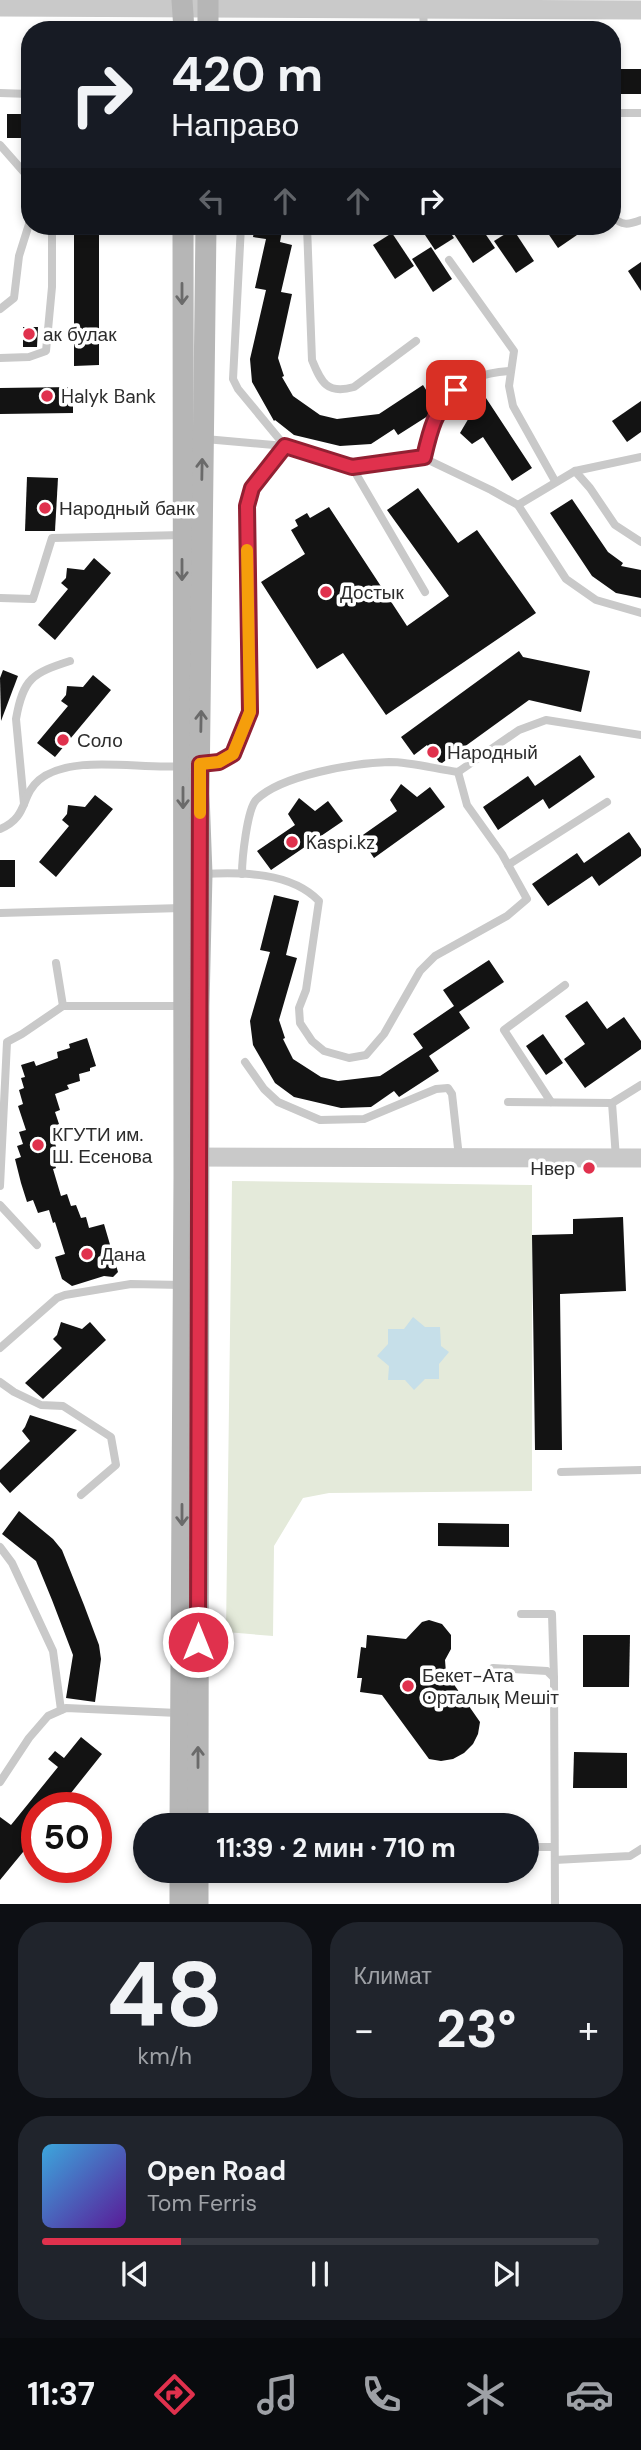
<!DOCTYPE html>
<html lang="ru">
<meta charset="utf-8">
<style>
body{margin:0;font-family:"DM Sans",sans-serif;background:#20242c;color:#f1f3f6;height:100vh;display:flex;flex-direction:column;font-size:26px;white-space:nowrap}
*{box-sizing:border-box;margin:0}
p{font-size:23px;color:#9ea1a6}
.icon{flex:none;width:38px;height:38px;fill:none;stroke:currentColor;stroke-width:2;stroke-linecap:round;stroke-linejoin:round}
.map{position:relative;height:1904px;overflow:hidden}
.details{display:flex;flex-direction:column;gap:18px;padding:18px;background:#0d0f14;flex:1}
.details>*{flex:none}
.guide{position:absolute;left:21px;top:21px;width:600px;height:214px;border-radius:28px;box-shadow:0 4px 10px #0003;background:#171b24;color:#f1f3f6;overflow:hidden}
.speed{position:absolute;left:21px;top:1792px;display:flex;gap:14px;font-size:35px;font-weight:700;text-align:center}
.speed>*{display:grid;place-content:center;width:91px;height:91px;border-radius:50%;background:#171b24;box-shadow:0 4px 10px #0003;line-height:1}
.speed .limit{border:10px solid #d22;background:#fff;color:#111}
.pin{position:absolute;display:grid;place-items:center;width:60px;height:60px;color:#fff;margin:-30px;border-radius:14px;box-shadow:0 4px 10px #0006}
.me{position:absolute;width:77px;margin:-38px;rotate:0deg;stroke-linejoin:round;filter:drop-shadow(0 0 5px #0008)}
.turn{display:flex;align-items:center;gap:24px;height:147px;padding:0 35px;font-size:32px}
.turn .icon{width:91px;height:91px;stroke-width:2.5}
.turn b{display:block;font-size:49px;line-height:60px}
.lanes{display:flex;align-items:center;height:66px;padding:0 35px;background:#0003;justify-content:center;gap:35px;direction:ltr}
.lanes .off{opacity:.35}
.big{font-size:52px;font-weight:700;line-height:1.1}
.details .widget{flex:1;display:flex;flex-direction:column;justify-content:center;gap:10px;min-width:0;padding:0 24px;border-radius:28px;background:#20242c}
.details .dial{align-items:center;gap:0}
.dial b{font-size:91px;line-height:1}
.song{display:flex;align-items:center;gap:21px}
.cover{width:84px;height:84px;border-radius:10px;background:linear-gradient(135deg,hsl(200 70% 55%),hsl(270 70% 35%))}
.played{height:7px;border-radius:4px;background:linear-gradient(90deg,#e0314d 25%,#363941 25%)}
.keys{display:flex;justify-content:space-around;direction:ltr}
.heat{display:flex;justify-content:space-between;align-items:center;font-size:38px;direction:ltr}
.details .tiles{flex:1;display:grid;gap:18px;grid-template-columns:1fr 1fr}
.widget:last-child{grid-column:span 2}
.trip{position:absolute;left:133px;top:1813px;width:406px;height:70px;border-radius:35px;background:#171b24;box-shadow:0 4px 10px #0003;font-weight:700;line-height:70px;text-align:center}
.dock{display:flex;height:112px;justify-content:space-around;align-items:center;background:#090b0e;color:#9ea1a6}
.dock .icon{width:49px;height:49px}
.dock .current{color:#e0314d}
.dock b{font-size:32px;color:#f1f3f6}
.map>svg:first-child{display:block}
.green{fill:#e4eada}
.water{fill:#c6dfe9}
.building{fill:#131313}
.lines{fill:none;stroke-linecap:round;stroke-linejoin:round}
.service{stroke:#c9c9c9;stroke-width:8}
.tertiary{stroke:#c9c9c9;stroke-width:19}
.secondary{stroke:#b6b6b6;stroke-width:21}
.oneway{stroke:#6a6a6a}
.route-casing{stroke:#922032;stroke-width:18}
.route{stroke:#e0314d;stroke-width:12}
.slow{stroke:#f59e0b;stroke-width:12}
.poi-dot{fill:#e0314d;stroke:#fff;stroke-width:2.5}
.labels{text-anchor:middle;stroke-width:7;stroke-linejoin:round;paint-order:stroke}
.poi-label{font-size:19px;fill:#2c2c2c;stroke:#fff;text-anchor:start}
</style>
<div class="map">
<svg width="641" height="1904" viewBox="0 0 641 1904">
<rect width="100%" height="100%" fill="#fff"/>
<path class="green" d="M232,1181L532,1185V1491L329,1493L303,1498L274,1546L273,1636L226,1632Z"/>
<path class="water" d="M413,1317L425,1327H440L441,1346L449,1352L439,1364V1379H425L414,1390L405,1380H388L389,1366L377,1356L388,1344V1329H404Z"/>
<g class="building">
<rect x="612" y="69" width="29" height="25"/>
<rect x="7" y="114" width="20" height="24"/>
<path d="M74,226H99V365L74,366Z"/>
<path d="M255,226H283L280,242L292,245L281,292L292,294L278,358L284,376L282,377L293,396L320,415L337,419L379,414L423,385L435,404L431,414L398,435L394,429L371,444L340,446L294,435L275,420L274,421L252,382L250,359L266,290L255,288L266,239L253,237Z"/>
<path d="M419,226H446L454,238L435,250Z"/>
<path d="M460,226H480L495,248L473,263L452,231Z"/>
<path d="M543,226H571L577,235L558,248Z"/>
<path d="M513,229L534,261L516,273L494,241Z"/>
<path d="M392,233L414,266L395,279L373,245Z"/>
<path d="M431,247L452,279L433,292L412,259Z"/>
<path d="M641,262V291L628,271Z"/>
<path d="M23,327H38L37,347H23Z"/>
<path d="M73,387V413L0,414V388Z"/>
<path d="M484,395L532,468L512,481L483,437L472,444L460,433L470,416L464,408Z"/>
<path d="M641,401V432L627,442L612,421Z"/>
<path d="M27,477L58,478L55,531H25Z"/>
<path d="M418,488L458,543L477,530L536,613L386,715L343,653L317,669L261,582L305,554L291,530L298,526L295,520L307,513L310,518L329,507L407,626L449,596L387,510Z"/>
<path d="M572,499L608,552L623,563L621,566L641,570V598L616,593L592,576L550,513Z"/>
<path d="M94,558L111,573L55,640L38,625L68,589L61,583L66,578L67,568L84,570Z"/>
<path d="M519,651L523,657L590,671L581,712L529,700L442,763L439,762L427,745L414,755L401,737Z"/>
<path d="M3,670L18,676L1,721L0,678Z"/>
<path d="M93,675L111,690L55,757L37,743L68,706L61,701L66,695L67,686L83,687Z"/>
<path d="M580,755L595,777L549,809L543,799L498,830L483,807L528,776L535,786Z"/>
<path d="M401,784L417,797L430,787L445,807L374,858L360,837L397,811L390,800Z"/>
<path d="M95,795L113,809L56,877L39,862L69,826L62,820L67,814L68,805L85,807Z"/>
<path d="M299,798L315,811L328,801L343,821L271,870L257,851L295,825L288,814Z"/>
<path d="M629,832L641,849V856L599,886L592,876L548,906L532,884L577,853L584,863Z"/>
<rect x="0" y="860" width="15" height="27"/>
<path d="M274,895L299,901L286,955L297,958L279,1020L285,1038L283,1039L293,1059L321,1077L338,1081L380,1076L423,1048L413,1034L454,1006L443,990L489,960L504,982L459,1012L470,1028L429,1056L439,1071L399,1097L394,1091L371,1107L341,1108L294,1097L275,1083L253,1045L250,1021L270,952L260,950Z"/>
<path d="M587,1001L607,1029L624,1017L641,1041V1049L585,1088L564,1059L585,1044L565,1016Z"/>
<path d="M543,1034L563,1063L546,1075L526,1046Z"/>
<path d="M87,1038L96,1066L90,1068V1071L79,1074L80,1081L67,1085L69,1089L55,1094L60,1110L55,1112L59,1124L54,1126L58,1138L54,1140L58,1153L52,1155L56,1168L53,1169L61,1196L67,1194L71,1206L76,1205L81,1218L86,1217L89,1228L104,1224L118,1272L113,1277L104,1276L72,1286L62,1279L55,1257L65,1254L55,1222L53,1223L49,1210L38,1213L33,1200L27,1202L21,1183L15,1159L21,1157L17,1146L23,1144L19,1132L26,1130L18,1106L23,1104L19,1090L24,1088L21,1078L25,1077L21,1065L34,1061L36,1066L58,1058L57,1052L70,1048L69,1044Z"/>
<path d="M623,1217L626,1291L560,1294L562,1450H535L532,1235L573,1234V1219Z"/>
<path d="M61,1322L82,1329L90,1322L106,1340L43,1399L25,1383L62,1348L53,1339L57,1335Z"/>
<path d="M30,1415L77,1430L10,1493L0,1482V1470L30,1441L22,1431L25,1427Z"/>
<path d="M19,1511L53,1539L62,1550L84,1605L99,1645L101,1659L95,1702L66,1698L73,1655L52,1600L36,1561L2,1534Z"/>
<path d="M438,1523L509,1524V1547L438,1546Z"/>
<path d="M429,1620L442,1624L451,1635V1649L445,1660L446,1673L480,1722L478,1734L473,1744L464,1753L453,1759L441,1761L429,1759L382,1695L360,1692L362,1678H357L361,1647L366,1648L367,1635L406,1639L422,1622Z"/>
<path d="M583,1635H630L629,1687H583Z"/>
<path d="M81,1737L102,1754L59,1808H37V1835L0,1880V1817L11,1825L58,1767L48,1759L55,1751L64,1758Z"/>
<path d="M574,1752L627,1753V1788H573Z"/>
</g>
<g class="lines">
<g class="service">
<path d="M423,9L424,30"/>
<path d="M0,93L30,94"/>
<path d="M612,113H641"/>
<path d="M0,145L30,179"/>
<path d="M612,216C622,226 628,225 641,220"/>
<path d="M241,226L233,379L238,389L285,446"/>
<path d="M307,226L312,360C321,382 327,395 354,387L416,341"/>
<path d="M449,260L514,351L509,386L513,406L555,481"/>
<path d="M0,309L14,298L19,256L30,221"/>
<path d="M0,358L29,357L46,351L52,287V226"/>
<path d="M205,439L285,446L352,467L425,592"/>
<path d="M424,458C436,405 450,375 509,371"/>
<path d="M352,467L424,458L491,490L518,505L566,579L596,600L641,613"/>
<path d="M575,471L590,488L615,525L641,542"/>
<path d="M518,505L575,471L641,457"/>
<path d="M0,598L33,599L52,538L183,535"/>
<path d="M201,764L219,762L233,754L250,712L247,506L252,488L285,446"/>
<path d="M24,804L16,719C23,678 33,673 70,661"/>
<path d="M0,829C29,817 20,796 39,780C72,753 141,770 181,766"/>
<path d="M508,865L607,802"/>
<path d="M203,874C242,872 291,872 319,901L306,990L299,1008L300,1023L312,1041L324,1051L349,1058L366,1055L384,1034L420,971L435,956L507,916L527,899L502,854L467,805L458,772"/>
<path d="M242,874C242,859 247,810 256,800C281,775 354,763 389,762C411,762 436,769 458,772L519,730L546,720L641,735"/>
<path d="M0,913L182,908"/>
<path d="M56,963L63,1006H184"/>
<path d="M245,1062L264,1089L278,1102L320,1120L364,1119L436,1089L448,1088L452,1094L459,1157"/>
<path d="M508,1102L612,1103"/>
<path d="M551,1102L504,1030L565,985"/>
<path d="M616,1158L612,1103L641,1085"/>
<path d="M0,1186L7,1042L22,1034L63,1006"/>
<path d="M0,1205L37,1245"/>
<path d="M0,1348L57,1298L65,1295L131,1284L183,1285"/>
<path d="M0,1382L14,1392L41,1405L63,1406L111,1437L116,1465L81,1495"/>
<path d="M561,1472L641,1470"/>
<path d="M0,1547L12,1563L53,1651L61,1710"/>
<path d="M521,1614H552L554,1678"/>
<path d="M493,1668L547,1671L554,1678L555,1904"/>
<path d="M0,1782L29,1738L48,1716L66,1708L178,1713"/>
<path d="M527,1847H554"/>
<path d="M555,1860L630,1856L641,1849"/>
</g>
<g class="tertiary">
<path d="M0,7L641,10"/>
<path d="M184,1157L641,1158"/>
</g>
<g class="secondary">
<path d="M182,0L184,30"/>
<path d="M208,30V0"/>
<path d="M180,1825L184,1177L183,226"/>
<path d="M198,1825L199,1006L202,874L199,794L206,226"/>
<path d="M198,1871V1904"/>
<path d="M180,1904V1871"/>
</g>
</g>
<defs><path id="oneway-shaft" d="M-6 0H5M1.5-3L5.5 0L1.5 3" fill="none" stroke-width="1.6" stroke-linecap="round" stroke-linejoin="round" transform="scale(1.75)"/></defs>
<g class="oneway">
<use href="#oneway-shaft" transform="translate(182 294) rotate(90)"/>
<use href="#oneway-shaft" transform="translate(202 469) rotate(-89)"/>
<use href="#oneway-shaft" transform="translate(182 570) rotate(90)"/>
<use href="#oneway-shaft" transform="translate(201 721) rotate(-89)"/>
<use href="#oneway-shaft" transform="translate(183 798) rotate(90)"/>
<use href="#oneway-shaft" transform="translate(182 1515) rotate(90)"/>
<use href="#oneway-shaft" transform="translate(198 1757) rotate(-90)"/>
</g>
<g class="lines">
<g class="route-casing">
<path id="route" d="M198,1642L200,764L219,762L233,754L250,712L247,506L252,488L285,446L352,467L424,457C430,431 435,409 456,390"/>
</g>
<use href="#route" class="route"/>
<path class="slow" d="M200,813V764L219,762L233,754L250,712L247,550"/>
</g>
<g class="poi-dot">
<circle cx="29" cy="334" r="7"/>
<circle cx="47" cy="396" r="7"/>
<circle cx="45" cy="508" r="7"/>
<circle cx="326" cy="592" r="7"/>
<circle cx="63" cy="740" r="7"/>
<circle cx="433" cy="752" r="7"/>
<circle cx="292" cy="842" r="7"/>
<circle cx="38" cy="1145" r="7"/>
<circle cx="589" cy="1168" r="7"/>
<circle cx="87" cy="1254" r="7"/>
<circle cx="408" cy="1686" r="7"/>
</g>
<g class="labels">
<g class="poi-label">
<text x="43" y="341">ак булак</text>
<text x="61" y="403">Halyk Bank</text>
<text x="59" y="515">Народный банк</text>
<text x="340" y="599">Достык</text>
<text x="77" y="747">Соло</text>
<text x="447" y="759">Народный</text>
<text x="306" y="849">Kaspi.kz</text>
<text x="52" y="1141">КГУТИ им.<tspan x="52" dy="22">Ш. Есенова</tspan></text>
<text x="575" y="1175" text-anchor="end">Нвер</text>
<text x="101" y="1261">Дана</text>
<text x="422" y="1682">Бекет-Ата<tspan x="422" dy="22">Орталық Мешіт</tspan></text>
</g>
</g>
</svg>
<div class="speed"><div class="limit">50</div></div>
<div class="pin" style="left:456px;top:390px;background:#d93025"><svg class="icon" aria-label="arrive" viewBox="0 0 24 24"><path d="M6 21V4h12l-3 4 3 4H6"/></svg></div>
<svg class="me" style="left:198px;top:1642px" viewBox="-20 -20 40 40"><circle r="17" fill="#e0314d" stroke="#fff" stroke-width="3"/><path d="M0-11L8 9 0 5-8 9z" fill="#fff"/></svg>
<div class="trip">11:39 · 2 мин · 710 m</div>
<div class="guide">
<div class="turn"><svg class="icon" aria-label="right" viewBox="0 0 24 24"><path d="M7 20v-9h11M14 6l5 5-5 5"/></svg><div><b>420 m</b>Направо</div></div>
<div class="lanes"><svg class="icon off" aria-label="left" viewBox="0 0 24 24"><path d="M17 20v-9H6M10 6l-5 5 5 5"/></svg><svg class="icon off" aria-label="ahead" viewBox="0 0 24 24"><path d="M12 20V5M6 11l6-6 6 6"/></svg><svg class="icon off" aria-label="ahead" viewBox="0 0 24 24"><path d="M12 20V5M6 11l6-6 6 6"/></svg><svg class="icon" aria-label="right" viewBox="0 0 24 24"><path d="M7 20v-9h11M14 6l5 5-5 5"/></svg></div>
</div>
</div>
<section class="details">
<div class="tiles">
<div class="widget dial"><b>48</b><p>km/h</p></div>
<div class="widget"><p>Климат</p>
<div class="heat"><a>−</a><b class="big">23°</b><a>+</a></div>
</div>
<div class="widget">
<div class="song"><i class="cover"></i><div><b>Open Road</b><p>Tom Ferris</p></div></div>
<div class="played"></div>
<div class="keys"><svg class="icon" aria-label="previous" viewBox="0 0 24 24"><path d="M18 5L8 12l10 7zM5 5v14"/></svg><svg class="icon" aria-label="pause" viewBox="0 0 24 24"><path d="M8 5v14M16 5v14"/></svg><svg class="icon" aria-label="next" viewBox="0 0 24 24"><path d="M6 5l10 7-10 7zM19 5v14"/></svg></div>
</div>
</div>
</section>
<nav class="dock">
<b>11:37</b>
<svg class="icon current" aria-label="directions" viewBox="0 0 24 24"><path d="M12 3l9 9-9 9-9-9zM9 14v-3h6M13 9l2 2-2 2"/></svg>
<svg class="icon" aria-label="music" viewBox="0 0 24 24"><path d="M9 18V5l10-2v13"/><circle cx="6" cy="18" r="3"/><circle cx="16" cy="16" r="3"/></svg>
<svg class="icon" aria-label="phone" viewBox="0 0 24 24"><path d="M5 4h4l2 5-3 2q2 4 5 5l2-3 5 2v4C11 20 4 13 5 4z"/></svg>
<svg class="icon" aria-label="climate" viewBox="0 0 24 24"><path d="M12 3v18M4 7l16 10M4 17L20 7"/></svg>
<svg class="icon" aria-label="car" viewBox="0 0 24 24"><path d="M5 17H2v-5l4-1 3-4h7l3 4 3 1v5h-3M9 17h6M6 11h13"/><circle cx="7" cy="17" r="2"/><circle cx="17" cy="17" r="2"/></svg>
</nav>
